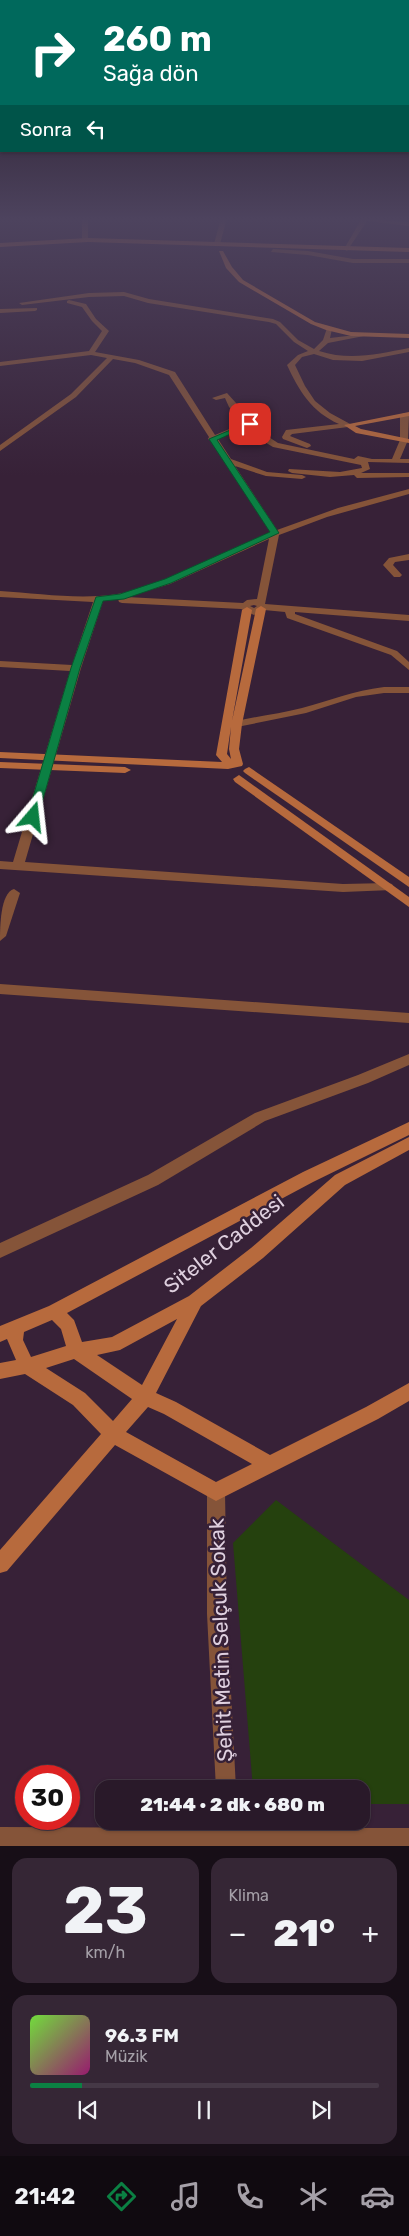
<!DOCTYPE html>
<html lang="tr">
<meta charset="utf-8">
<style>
body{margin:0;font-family:Rubik,sans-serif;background:#352635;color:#f1f3f6;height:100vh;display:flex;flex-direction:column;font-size:19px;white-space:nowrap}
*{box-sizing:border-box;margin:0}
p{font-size:16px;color:#a5a0a8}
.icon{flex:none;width:28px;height:28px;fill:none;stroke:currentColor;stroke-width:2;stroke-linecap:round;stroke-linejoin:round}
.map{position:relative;height:1846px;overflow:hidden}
.sheet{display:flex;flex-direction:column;gap:12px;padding:12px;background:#170e17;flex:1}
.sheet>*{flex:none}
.top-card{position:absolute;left:0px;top:0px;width:410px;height:152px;box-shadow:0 1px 4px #0004,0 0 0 1px #453846;background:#00695c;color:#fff;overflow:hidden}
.speed{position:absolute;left:15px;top:1765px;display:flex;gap:10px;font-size:25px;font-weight:700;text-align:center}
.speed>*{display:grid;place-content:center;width:65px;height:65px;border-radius:50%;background:#291929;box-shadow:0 1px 4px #0004,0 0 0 1px #453846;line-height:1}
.speed .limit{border:8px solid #d22;background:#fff;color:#111}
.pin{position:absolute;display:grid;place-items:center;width:42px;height:42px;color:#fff;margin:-21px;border-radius:10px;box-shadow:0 2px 8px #0006}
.me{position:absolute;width:55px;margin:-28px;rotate:17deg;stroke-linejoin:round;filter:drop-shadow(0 0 4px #0008)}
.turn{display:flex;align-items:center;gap:18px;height:105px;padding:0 20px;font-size:22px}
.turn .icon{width:65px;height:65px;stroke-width:2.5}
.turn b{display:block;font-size:35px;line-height:42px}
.then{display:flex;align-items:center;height:48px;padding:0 20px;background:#0003;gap:10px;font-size:19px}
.big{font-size:38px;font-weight:800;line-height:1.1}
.sheet .tile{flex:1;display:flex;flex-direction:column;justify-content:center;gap:8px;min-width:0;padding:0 18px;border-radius:15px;background:#352635}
.sheet .dial{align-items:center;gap:0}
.dial b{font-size:65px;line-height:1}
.song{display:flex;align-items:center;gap:15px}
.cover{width:60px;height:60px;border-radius:8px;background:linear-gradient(135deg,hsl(100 70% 55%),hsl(320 70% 35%))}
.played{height:5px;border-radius:2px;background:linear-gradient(90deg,#0b8043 15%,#453846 15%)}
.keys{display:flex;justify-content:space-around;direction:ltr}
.heat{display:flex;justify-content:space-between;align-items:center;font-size:28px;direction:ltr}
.sheet .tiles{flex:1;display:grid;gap:12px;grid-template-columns:1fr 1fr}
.tile:last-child{grid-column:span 2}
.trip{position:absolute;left:95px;top:1780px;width:275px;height:50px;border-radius:15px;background:#291929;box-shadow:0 1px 4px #0004,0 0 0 1px #453846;font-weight:800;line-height:50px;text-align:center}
.dock{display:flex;height:80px;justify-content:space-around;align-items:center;background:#100a10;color:#a5a0a8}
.dock .icon{width:35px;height:35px}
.dock .on{color:#0b8043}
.dock b{font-size:22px;color:#f1f3f6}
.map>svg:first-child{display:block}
.green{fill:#25410e}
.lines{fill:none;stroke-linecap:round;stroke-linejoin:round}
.street{fill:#855439;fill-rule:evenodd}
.secondary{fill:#b76a3d;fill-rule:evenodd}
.route{fill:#0b8043;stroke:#07532c}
.labels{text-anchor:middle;stroke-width:5;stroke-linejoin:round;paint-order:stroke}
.near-street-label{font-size:21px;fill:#dfd0df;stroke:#372137}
</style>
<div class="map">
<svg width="409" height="1846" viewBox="0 0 409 1846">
<rect width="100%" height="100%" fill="#372137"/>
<path class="green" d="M276,1500L409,1600V1804H361V1789H253L233,1543Z"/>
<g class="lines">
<g class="street">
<path d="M82,218H88V240L85,242L82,240Z"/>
<path d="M221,218H227L220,244L217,246L214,244Z"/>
<path d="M351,218L409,222V226L367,221L347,251L344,249L361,220Z"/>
<path d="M273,249L308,251L353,259H409V263H353L308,255L271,252Z"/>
<path d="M124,292L149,299L273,319L280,322L298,340L314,349L323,340L327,328L332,329L330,338L364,334V336L328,343L319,351C350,361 378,354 409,348V352L362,361L333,360L314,354L302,357L295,365L305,386L315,401L330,413L352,425L348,427L292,434L290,436L310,444L311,446L307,448L283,439L282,437L286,430L339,424C312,412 299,391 287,365L298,355L308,351L294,342L276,324L269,322L148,303L124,296L89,297L22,305L19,303L89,293Z"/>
<path d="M69,300L86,304L96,319L109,331L95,352L139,360L175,372L215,435L244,423L229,407L225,398L216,400L212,398L227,393L264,434L278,443L354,459L358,456L372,459H392L400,440V415L404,413L409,415L408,440L400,459H409V463L368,462L370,469L361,473H409V477L357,478L354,475L330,477L292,473L288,471L289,469L340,472L362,468L361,465L273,447L258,438L248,427L218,439L231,459L267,472L302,475L306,477L302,479L266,476L235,466L277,530L338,508L409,489V494L327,517L279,535L265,604L409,615V621L295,612V614L397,651L409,662V670L391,655L287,618L285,612L264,610L254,615L241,609L122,603L119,602L118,599L103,601L81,668L25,862L343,884L388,883L392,884L394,887L392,890L343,892L0,869V861L13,862L70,671L0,667V661L72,665L93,602L0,597V591C32,593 67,598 99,596C157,593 218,556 270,532L212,441L208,439L209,437L169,375L135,363L113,359L76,397L0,451V445L71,394L107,358L91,355L0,366V362L89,351L102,331L92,321L82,307L67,303V301ZM269,539L257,599L247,600L243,603L126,597L170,584ZM254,605L257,606L254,608L250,606Z"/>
<path d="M37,308V310L35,311L0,313V309Z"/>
<path d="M409,554V560L395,562L393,565L402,575L400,577H394L383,565L389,558Z"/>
<path d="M384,687H409V693H384L356,697L306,713L237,727L232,724L233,722C256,716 279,714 302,708C331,700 353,691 384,687Z"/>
<path d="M14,889L20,893L6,936L0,941C0,928 0,893 14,889Z"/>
<path d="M0,984L409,1013V1023L0,994Z"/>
<path d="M409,1054V1065L368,1083L265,1121L158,1185L0,1258V1243L148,1175L255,1113L358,1075Z"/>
<path d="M216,1483L222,1486L225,1492L227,1614L236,1789H216L207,1614V1492L210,1486Z"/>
<path d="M216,1821H238V1828H409V1846H0V1827L217,1828Z"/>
</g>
<g class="secondary">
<path d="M88,238L409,248V252L88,242L0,247V243Z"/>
<path d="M219,251H223L232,267L243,280L315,322L351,332L409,334V338L351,336L326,330L311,324L239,282L226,268Z"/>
<path d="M409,412V416L355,426L361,429L409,439V443L356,433L344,425Z"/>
<path d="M261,606L266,609L242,724L239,749L243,764L242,766L228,769L0,758V752L222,762L216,755L242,610L247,607L252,610L232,721L256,609ZM231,727L229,749L231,759L227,754Z"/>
<path d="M0,762L125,767L131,770L125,773L0,768Z"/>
<path d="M249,767L409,877V887L245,773L243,771L245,769Z"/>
<path d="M239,775L409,897V907L235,782L233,779Z"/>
<path d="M409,1122V1135L313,1182L67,1313L74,1320L82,1342L112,1337L189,1296L251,1248L335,1175L409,1137V1150L345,1185L263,1258L201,1306L156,1393L176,1402L270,1455L366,1407L409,1383V1401L378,1419L216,1501L115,1445L7,1571L0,1573V1550L101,1434L73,1405L25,1374L0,1379V1363L16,1360L7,1339L0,1342V1326L49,1306L303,1172ZM177,1319L142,1385L97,1355L120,1350ZM52,1320L61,1329L66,1346L31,1357L23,1340L24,1332ZM74,1359L132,1399L113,1421L85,1393L46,1368ZM148,1407L164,1414L252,1464L216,1482L126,1432Z"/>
</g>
</g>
<linearGradient id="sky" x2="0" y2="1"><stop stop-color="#1e121e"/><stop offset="0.46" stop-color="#4d435e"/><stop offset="1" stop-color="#4d435e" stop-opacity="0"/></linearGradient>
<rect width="409" height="476" fill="url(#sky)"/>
<path class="route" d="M247,423L253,424L217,440L279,533L171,583L124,599L103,601L80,668L38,817L33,820L29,819L27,817L71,668L96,597L120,594L165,579L270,532L209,439Z"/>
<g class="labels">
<g class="near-street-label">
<text transform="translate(224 1244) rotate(-38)" y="7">Siteler Caddesi</text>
<text transform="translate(221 1640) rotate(-92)" y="7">Şehit Metin Selçuk Sokak</text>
</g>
</g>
</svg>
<div class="speed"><div class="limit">30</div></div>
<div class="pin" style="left:250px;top:424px;background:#d93025"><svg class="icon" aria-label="arrive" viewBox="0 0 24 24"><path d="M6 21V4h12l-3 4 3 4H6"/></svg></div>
<svg class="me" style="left:33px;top:817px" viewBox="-20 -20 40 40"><path d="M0-17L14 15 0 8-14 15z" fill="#0b8043" stroke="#fff" stroke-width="4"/></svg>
<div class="trip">21:44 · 2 dk · 680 m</div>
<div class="top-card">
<div class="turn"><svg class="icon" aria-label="right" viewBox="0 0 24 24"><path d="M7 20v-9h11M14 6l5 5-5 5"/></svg><div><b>260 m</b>Sağa dön</div></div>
<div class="then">Sonra<svg class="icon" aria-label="left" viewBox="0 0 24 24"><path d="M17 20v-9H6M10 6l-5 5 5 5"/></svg></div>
</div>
</div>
<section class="sheet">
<div class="tiles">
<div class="tile dial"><b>23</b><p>km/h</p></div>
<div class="tile"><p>Klima</p>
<div class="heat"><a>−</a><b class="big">21°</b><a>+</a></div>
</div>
<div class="tile">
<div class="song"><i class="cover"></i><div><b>96.3 FM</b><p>Müzik</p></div></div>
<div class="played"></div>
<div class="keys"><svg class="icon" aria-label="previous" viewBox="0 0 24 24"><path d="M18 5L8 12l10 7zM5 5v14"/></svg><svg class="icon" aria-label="pause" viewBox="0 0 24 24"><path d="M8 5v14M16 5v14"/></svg><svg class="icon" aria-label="next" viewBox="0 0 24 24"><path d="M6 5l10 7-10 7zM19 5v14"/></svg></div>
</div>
</div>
</section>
<nav class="dock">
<b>21:42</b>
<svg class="icon on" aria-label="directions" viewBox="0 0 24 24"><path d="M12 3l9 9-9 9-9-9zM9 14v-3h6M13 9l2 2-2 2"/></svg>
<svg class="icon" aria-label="music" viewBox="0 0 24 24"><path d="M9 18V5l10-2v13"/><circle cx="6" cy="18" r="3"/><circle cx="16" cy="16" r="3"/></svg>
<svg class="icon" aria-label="phone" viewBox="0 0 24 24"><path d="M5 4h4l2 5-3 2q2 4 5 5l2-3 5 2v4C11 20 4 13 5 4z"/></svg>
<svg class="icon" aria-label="climate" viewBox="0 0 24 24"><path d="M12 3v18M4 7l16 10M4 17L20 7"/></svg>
<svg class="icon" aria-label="car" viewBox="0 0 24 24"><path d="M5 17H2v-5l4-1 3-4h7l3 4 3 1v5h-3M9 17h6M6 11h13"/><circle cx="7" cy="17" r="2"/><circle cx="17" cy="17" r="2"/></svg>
</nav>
